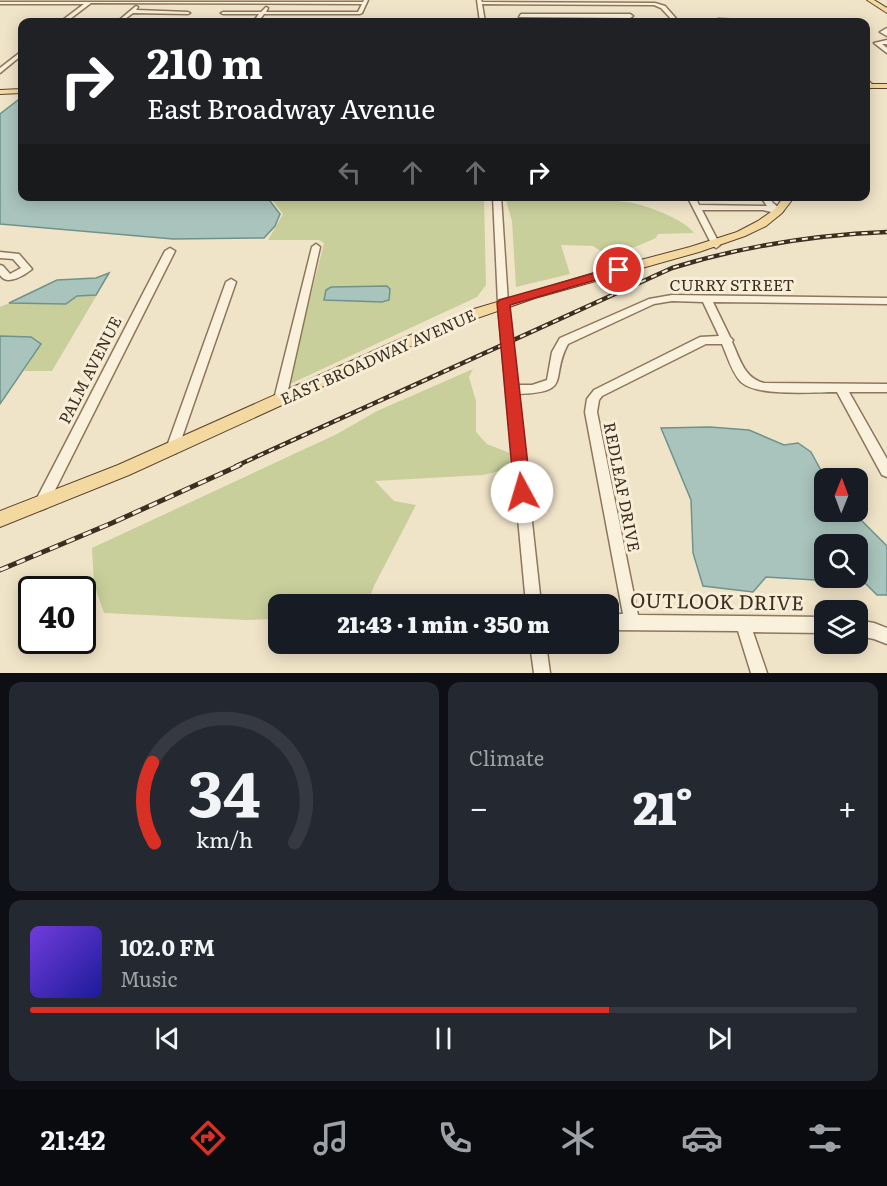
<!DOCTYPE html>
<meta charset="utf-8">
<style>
body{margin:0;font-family:Literata,serif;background:#242831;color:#f1f3f6;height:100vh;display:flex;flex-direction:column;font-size:22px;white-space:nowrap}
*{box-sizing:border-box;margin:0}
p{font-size:20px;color:#9ea1a6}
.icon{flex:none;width:33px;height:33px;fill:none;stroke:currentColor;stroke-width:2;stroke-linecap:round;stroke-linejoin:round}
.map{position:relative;height:673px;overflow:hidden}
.sheet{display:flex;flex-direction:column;gap:9px;padding:9px;background:#0d0f14;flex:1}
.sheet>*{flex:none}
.banner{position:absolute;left:18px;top:18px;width:852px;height:183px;border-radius:12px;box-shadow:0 3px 15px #0003;background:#202124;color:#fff;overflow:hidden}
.needle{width:39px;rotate:1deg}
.fabs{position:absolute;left:814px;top:468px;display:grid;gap:12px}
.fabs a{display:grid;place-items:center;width:54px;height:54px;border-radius:12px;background:#171b24;box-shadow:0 3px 15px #0003;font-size:30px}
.speed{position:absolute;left:18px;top:576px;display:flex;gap:12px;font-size:30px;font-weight:700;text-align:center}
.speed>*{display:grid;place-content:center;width:78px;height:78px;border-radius:50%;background:#171b24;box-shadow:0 3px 15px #0003;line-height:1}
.speed .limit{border:3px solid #111;border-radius:9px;background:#fff;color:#111}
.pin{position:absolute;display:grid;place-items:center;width:51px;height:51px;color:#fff;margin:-26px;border:3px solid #fff;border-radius:50%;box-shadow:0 2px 6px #0007}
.me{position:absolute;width:66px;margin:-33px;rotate:354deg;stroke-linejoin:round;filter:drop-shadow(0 0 4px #0008)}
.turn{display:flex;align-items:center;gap:21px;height:126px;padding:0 30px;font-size:27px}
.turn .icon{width:78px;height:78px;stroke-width:2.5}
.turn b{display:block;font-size:42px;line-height:51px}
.lanes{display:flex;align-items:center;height:57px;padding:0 30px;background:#0003;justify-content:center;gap:30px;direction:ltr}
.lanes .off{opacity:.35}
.big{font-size:45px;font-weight:800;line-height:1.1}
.sheet .card{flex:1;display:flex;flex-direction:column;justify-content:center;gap:9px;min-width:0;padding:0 21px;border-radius:12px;background:#242831}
.sheet .dial{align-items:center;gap:0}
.dial svg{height:156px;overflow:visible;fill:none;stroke:#363941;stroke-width:7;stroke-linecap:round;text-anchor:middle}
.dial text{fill:#f1f3f6;stroke:none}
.song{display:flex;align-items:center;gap:18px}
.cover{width:72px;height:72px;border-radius:9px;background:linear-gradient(135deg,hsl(260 70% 55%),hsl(240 70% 35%))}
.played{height:6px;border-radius:3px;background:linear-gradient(90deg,#d93025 70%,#363941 70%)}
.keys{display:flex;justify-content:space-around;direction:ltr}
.heat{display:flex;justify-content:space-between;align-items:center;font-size:33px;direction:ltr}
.sheet .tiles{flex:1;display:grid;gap:9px;grid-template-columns:1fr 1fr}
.card:last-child{grid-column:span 2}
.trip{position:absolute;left:268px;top:594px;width:351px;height:60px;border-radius:12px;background:#171b24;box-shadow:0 3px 15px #0003;font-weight:800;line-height:60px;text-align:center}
.dock{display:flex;height:96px;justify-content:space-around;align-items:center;background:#090b0e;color:#9ea1a6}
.dock .icon{width:42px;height:42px}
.dock .current{color:#d93025}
.dock b{font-size:27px;color:#f1f3f6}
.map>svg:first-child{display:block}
.green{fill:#c9cf9b}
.water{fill:#a9c4bc;stroke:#6f938a;stroke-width:1.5;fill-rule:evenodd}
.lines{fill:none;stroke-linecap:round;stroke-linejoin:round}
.minor-casing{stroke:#8d765c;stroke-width:3}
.major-casing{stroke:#5b4430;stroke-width:2}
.minor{fill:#faf1dc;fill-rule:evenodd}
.major{fill:#f3d9a0;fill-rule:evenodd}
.rail-far1-casing{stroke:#3d2e20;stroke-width:4.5}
.rail-casing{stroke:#3d2e20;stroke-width:5}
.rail-far1{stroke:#f7eed8;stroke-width:2;stroke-dasharray:6;stroke-linecap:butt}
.rail{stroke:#f7eed8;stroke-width:3;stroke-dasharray:9;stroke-linecap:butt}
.route{fill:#d93025;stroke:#8d1f18;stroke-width:1.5}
.labels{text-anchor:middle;stroke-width:6;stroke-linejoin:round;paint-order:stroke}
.street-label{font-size:16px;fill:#3d2e20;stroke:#f7eed8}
.near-street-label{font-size:20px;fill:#3d2e20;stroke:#f7eed8}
</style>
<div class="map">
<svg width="887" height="673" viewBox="0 0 887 673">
<rect width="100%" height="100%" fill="#f0e4c8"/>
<g class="green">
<path d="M270,197H484L486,285L477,297L288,385L324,243L319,240H268L283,214Z"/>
<path d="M505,197C544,196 587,197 627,202C644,204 684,219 694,233L658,234L656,238L635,247L604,253L593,246L561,245L570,274L516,287L512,221Z"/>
<path d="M101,288L52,371H24L41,344L31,337L0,336V307L9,303L66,304L77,296L96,295Z"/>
<path d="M473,369L469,377L476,401V432L487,444L510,453L509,469L483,475L375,481L394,501L416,505L374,586L367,604H279V619L246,620L104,613L94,584L92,548L337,434L377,411Z"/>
</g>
<g class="water">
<path d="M22,97V196L267,197L280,214L275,226L264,238L173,239L0,224V114Z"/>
<path d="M109,273L96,295L77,296L66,304L9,303L57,280L96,278Z"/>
<path d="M387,286L390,289L389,300L382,302L324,300L326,290L331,287Z"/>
<path d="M0,336L31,337L41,344L0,404Z"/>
<path d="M710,427L749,430L784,445L798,443L811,452L825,478V512H853L887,546V595H877L865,583L766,577L753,592L703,586L693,553L691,500L661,428ZM858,544V578H825V544Z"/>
</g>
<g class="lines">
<g class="minor-casing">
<g id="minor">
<path d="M364,0H368L362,13L360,14H264L258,22H253L259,14H223L221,13L223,12H261L266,7L268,8L266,12H358L362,4L91,3L66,22H60L84,4H0V2H363Z"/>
<path d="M477,0H481L482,2L655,3L665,6L679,22H674L661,8L654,5L482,4L485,22H480Z"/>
<path d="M136,6L138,7L136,10L188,12L190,13L188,14L133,13L121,22H117Z"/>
<path d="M521,14H630L633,16L630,18L519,17Z"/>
<path d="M718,19L743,20L746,22H716Z"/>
<path d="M887,28V36L880,32Z"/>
<path d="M887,40V44H882L887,48V53L874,43Z"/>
<path d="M22,51V55L0,73V68Z"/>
<path d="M866,79L873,85V87H869L866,84Z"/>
<path d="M493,196H501L508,303L517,385H532L547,380L552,352L560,338L649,299L672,295L887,298V304L713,302L730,337L733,340L732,342C740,359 744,378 764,383L887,384V392H849L887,459V477L882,475L837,392C814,392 757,397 741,382C732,373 727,355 722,344H706L602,396L599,400L597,412L638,615L825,617V633L753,632L767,673H751L738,631L609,630V614H623L585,412L587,399L594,390L700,337L719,336L703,302L672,301L654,304L568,344C549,379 574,392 518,394L541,604H526L498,303Z"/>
<path d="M687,196H695L699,205L767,206L760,196H768L773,203L783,211L779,214L763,210H702L720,245L716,248L712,245Z"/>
<path d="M316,244L320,247L286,399L284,402L280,404L276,402L274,399L312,247Z"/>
<path d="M170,248L175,251L46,508L41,510L36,508L34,504L36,500L165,251Z"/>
<path d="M0,252L19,254L32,269C26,274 7,287 0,275C0,274 0,266 0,265L3,266L10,274L21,268L13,259L0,258Z"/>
<path d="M231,279L236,282L178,449L176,453L172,454L168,453L166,449L226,282Z"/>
<path d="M858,620L874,623L887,628V644L874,639L858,636Z"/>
<path d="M530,644H546L550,673H534Z"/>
</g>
</g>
<g class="major-casing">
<g id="major">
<path d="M867,0H874L887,8V13Z"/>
<rect x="866" y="84" width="21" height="4"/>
<path d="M22,89V93L0,94V90Z"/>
<path d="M784,196H795L782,213L766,226L745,236L699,252L535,298L457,325L129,475L0,527V511L118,465L396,341L474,309L614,267L690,247L737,232L758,221L775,209Z"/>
</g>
</g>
<use href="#minor" class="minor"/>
<use href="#major" class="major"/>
<g class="rail-far1-casing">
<path id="rail-far1" d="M236,466L672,268C743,246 813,235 887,232"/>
</g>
<g class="rail-casing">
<path id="rail" d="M0,570L112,523L240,465"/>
</g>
<use href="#rail-far1" class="rail-far1"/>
<use href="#rail" class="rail"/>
</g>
<path class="route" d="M619,266L623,267V272L510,305L531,492L528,497L522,499L516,497L514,492L497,303L499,300Z"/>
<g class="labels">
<g class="street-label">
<text x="732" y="291">CURRY STREET</text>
<text transform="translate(378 357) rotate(-24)" y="6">EAST BROADWAY AVENUE</text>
<text transform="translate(90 370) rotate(-63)" y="6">PALM AVENUE</text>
<text transform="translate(622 487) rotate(79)" y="6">REDLEAF DRIVE</text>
</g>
<g class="near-street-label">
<text transform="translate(717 602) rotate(1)" y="7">OUTLOOK DRIVE</text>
</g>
</g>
</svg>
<div class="fabs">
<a><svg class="needle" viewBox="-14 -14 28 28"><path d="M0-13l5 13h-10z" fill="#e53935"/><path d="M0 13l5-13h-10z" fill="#9ea1a6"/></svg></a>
<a><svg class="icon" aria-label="search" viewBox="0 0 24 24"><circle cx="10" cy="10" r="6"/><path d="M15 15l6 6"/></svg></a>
<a><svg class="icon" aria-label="layers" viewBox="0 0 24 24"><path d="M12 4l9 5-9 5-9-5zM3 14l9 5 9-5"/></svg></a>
</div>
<div class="speed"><div class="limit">40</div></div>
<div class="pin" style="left:619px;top:270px;background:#d93025"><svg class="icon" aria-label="arrive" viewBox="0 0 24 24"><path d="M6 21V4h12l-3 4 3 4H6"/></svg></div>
<svg class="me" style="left:522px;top:492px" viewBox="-20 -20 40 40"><circle r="19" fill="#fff"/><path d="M0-13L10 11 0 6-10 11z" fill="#d93025"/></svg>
<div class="trip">21:43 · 1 min · 350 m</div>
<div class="banner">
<div class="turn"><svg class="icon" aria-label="right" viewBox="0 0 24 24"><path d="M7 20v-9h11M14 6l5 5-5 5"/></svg><div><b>210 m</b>East Broadway Avenue</div></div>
<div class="lanes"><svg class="icon off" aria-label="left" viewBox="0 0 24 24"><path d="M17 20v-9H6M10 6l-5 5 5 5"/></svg><svg class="icon off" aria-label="ahead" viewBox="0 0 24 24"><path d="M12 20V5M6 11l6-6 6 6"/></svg><svg class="icon off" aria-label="ahead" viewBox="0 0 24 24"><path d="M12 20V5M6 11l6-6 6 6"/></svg><svg class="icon" aria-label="right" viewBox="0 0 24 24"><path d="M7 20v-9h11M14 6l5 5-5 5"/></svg></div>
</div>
</div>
<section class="sheet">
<div class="tiles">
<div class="card dial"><svg viewBox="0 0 100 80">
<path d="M14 69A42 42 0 1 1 86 69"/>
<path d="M14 69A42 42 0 0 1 13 28" stroke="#d93025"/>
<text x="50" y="56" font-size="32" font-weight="700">34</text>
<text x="50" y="72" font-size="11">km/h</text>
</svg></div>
<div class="card"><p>Climate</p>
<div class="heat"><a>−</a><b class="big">21°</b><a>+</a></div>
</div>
<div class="card">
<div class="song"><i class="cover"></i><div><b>102.0 FM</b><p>Music</p></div></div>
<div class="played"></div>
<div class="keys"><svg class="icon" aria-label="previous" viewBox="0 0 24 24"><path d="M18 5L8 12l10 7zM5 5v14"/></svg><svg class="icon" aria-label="pause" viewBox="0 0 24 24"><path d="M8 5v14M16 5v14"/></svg><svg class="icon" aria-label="next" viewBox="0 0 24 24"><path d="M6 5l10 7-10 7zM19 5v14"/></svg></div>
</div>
</div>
</section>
<nav class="dock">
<b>21:42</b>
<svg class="icon current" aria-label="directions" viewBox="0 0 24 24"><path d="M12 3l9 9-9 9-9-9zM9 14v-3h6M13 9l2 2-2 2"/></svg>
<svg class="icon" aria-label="music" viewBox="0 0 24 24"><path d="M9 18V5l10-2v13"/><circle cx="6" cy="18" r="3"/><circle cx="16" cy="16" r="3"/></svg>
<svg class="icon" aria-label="phone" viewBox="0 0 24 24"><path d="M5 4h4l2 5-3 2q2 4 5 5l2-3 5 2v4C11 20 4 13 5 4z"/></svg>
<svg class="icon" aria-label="climate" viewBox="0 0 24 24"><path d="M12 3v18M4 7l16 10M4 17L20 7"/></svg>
<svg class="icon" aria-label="car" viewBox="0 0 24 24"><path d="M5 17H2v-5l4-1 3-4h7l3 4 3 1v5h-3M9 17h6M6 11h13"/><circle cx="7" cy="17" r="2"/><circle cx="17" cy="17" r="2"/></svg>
<svg class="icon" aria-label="filters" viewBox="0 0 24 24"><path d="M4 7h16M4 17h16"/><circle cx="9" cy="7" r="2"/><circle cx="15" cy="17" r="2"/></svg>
</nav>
